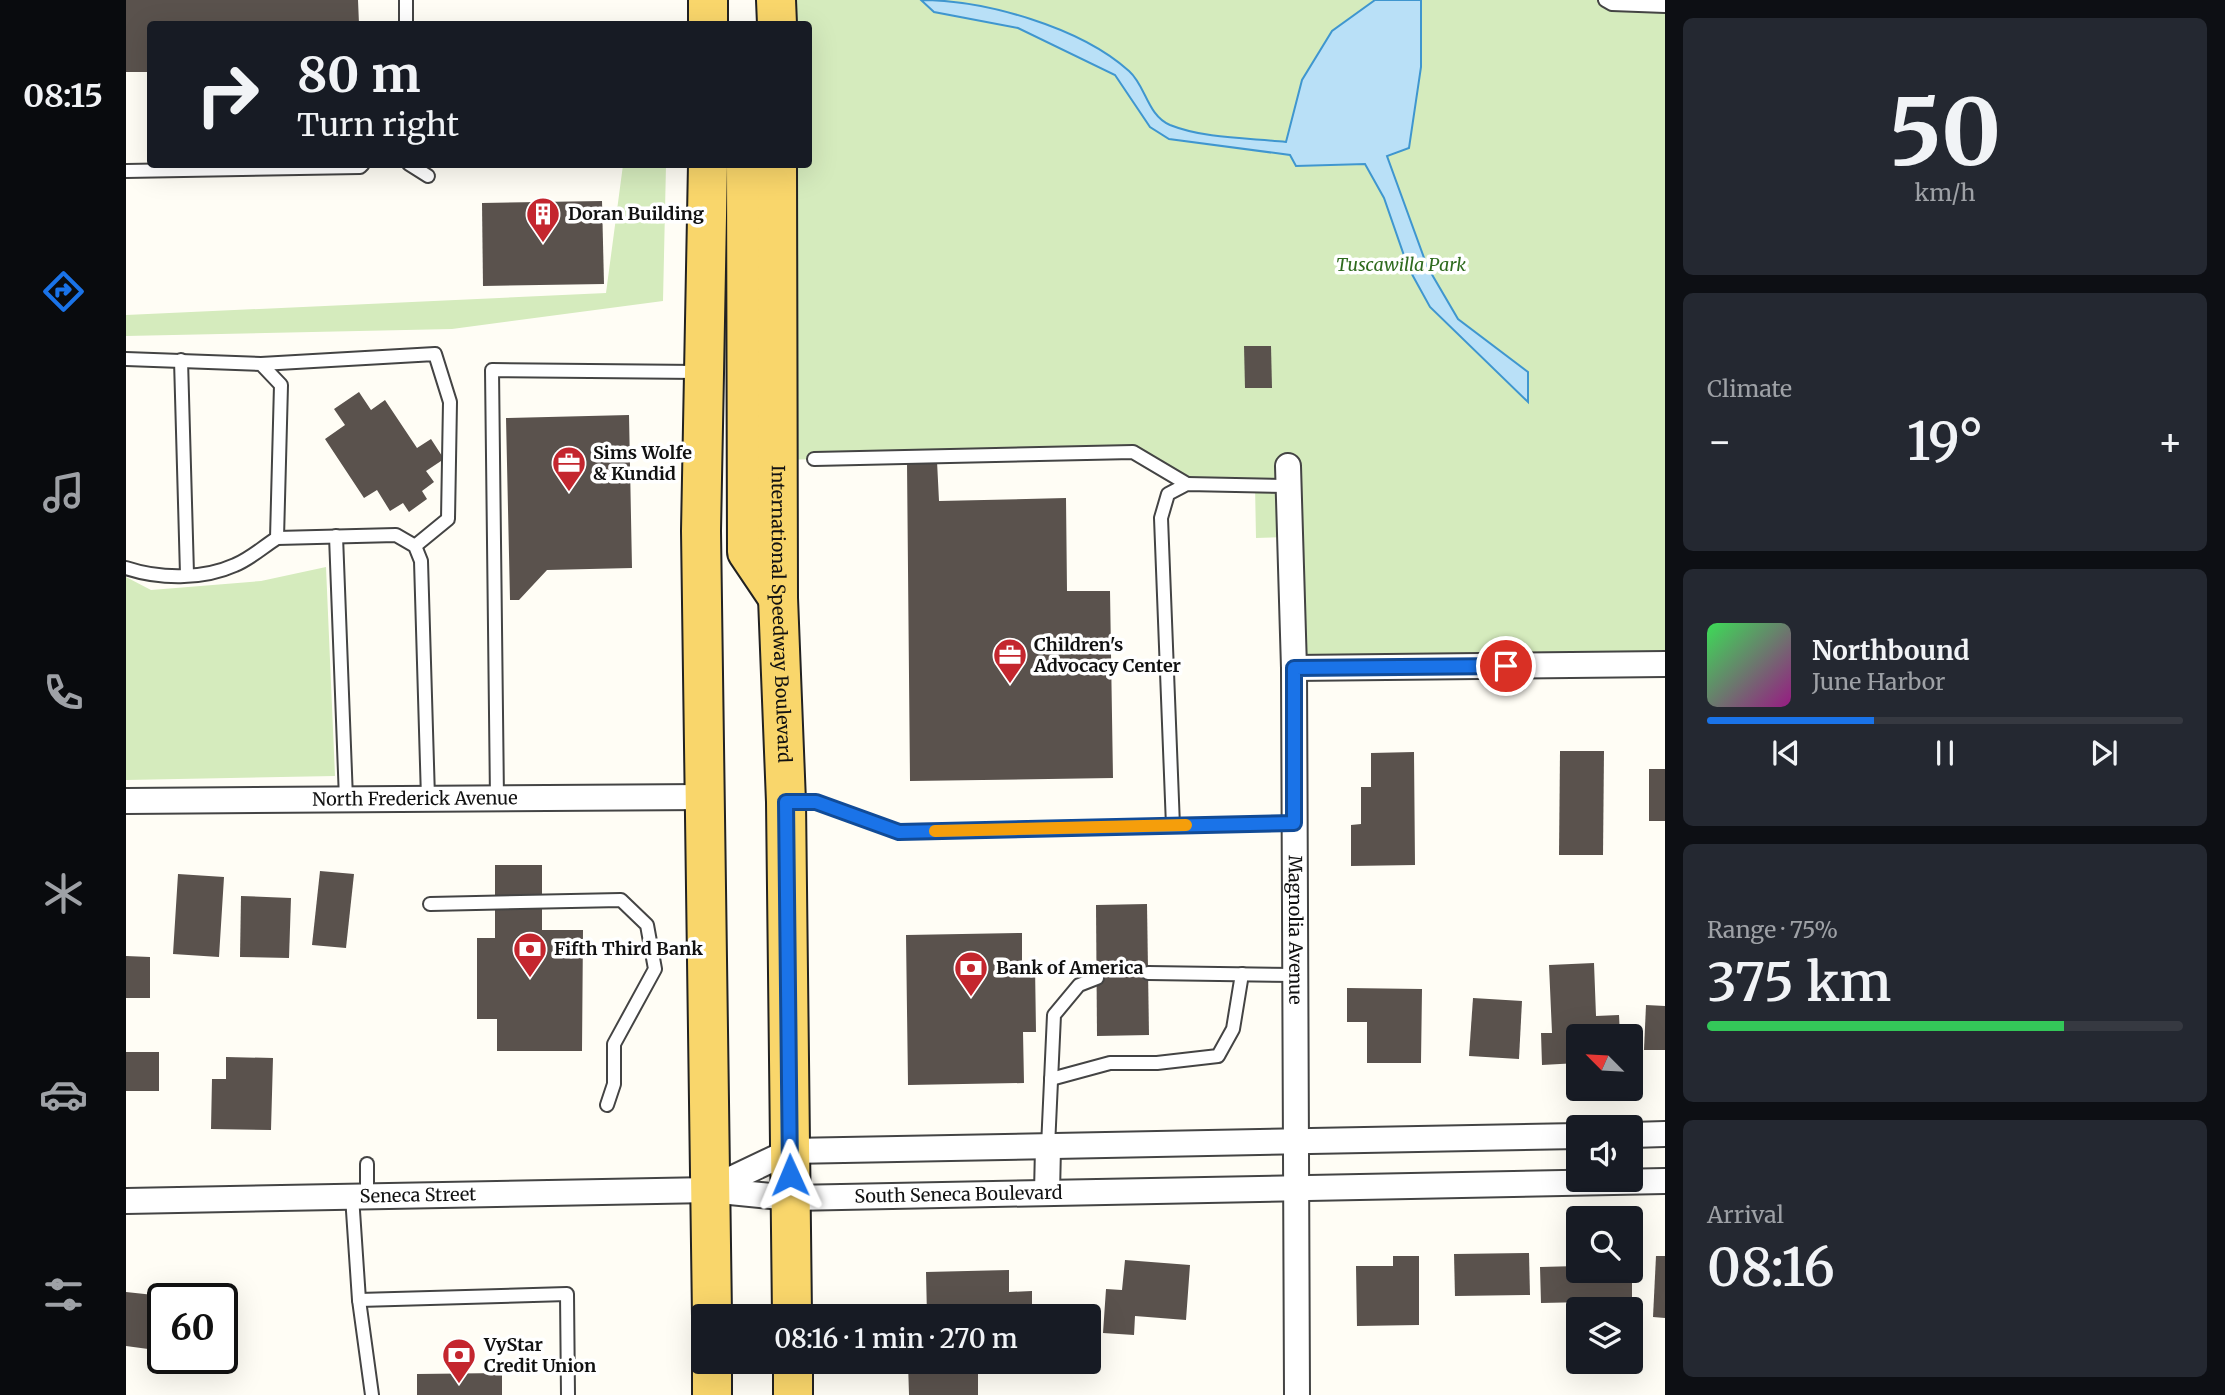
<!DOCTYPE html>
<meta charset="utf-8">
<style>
body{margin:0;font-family:Merriweather,serif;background:#242831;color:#f1f3f6;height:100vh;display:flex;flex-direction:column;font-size:26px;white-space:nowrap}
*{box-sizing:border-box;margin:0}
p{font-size:23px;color:#9ea1a6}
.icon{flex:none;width:38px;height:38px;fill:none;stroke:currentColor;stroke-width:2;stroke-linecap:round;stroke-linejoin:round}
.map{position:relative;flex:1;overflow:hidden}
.details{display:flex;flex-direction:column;gap:18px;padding:18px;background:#0d0f14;width:560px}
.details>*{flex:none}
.banner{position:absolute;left:21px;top:21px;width:665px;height:147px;border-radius:7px;box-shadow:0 7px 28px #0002;background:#171b24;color:#f1f3f6;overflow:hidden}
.needle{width:46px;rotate:294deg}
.controls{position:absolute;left:1440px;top:1024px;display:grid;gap:14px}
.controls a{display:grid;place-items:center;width:77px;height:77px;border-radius:7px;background:#171b24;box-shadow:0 7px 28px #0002;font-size:35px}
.speed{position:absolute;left:21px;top:1283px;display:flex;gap:14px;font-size:35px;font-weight:700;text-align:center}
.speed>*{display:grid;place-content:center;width:91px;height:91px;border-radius:50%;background:#171b24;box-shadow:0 7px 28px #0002;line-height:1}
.speed .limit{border:4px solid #111;border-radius:10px;background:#fff;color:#111}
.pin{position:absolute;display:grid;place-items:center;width:60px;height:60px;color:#fff;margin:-30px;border:4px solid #fff;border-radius:50%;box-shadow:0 2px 7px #0007}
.me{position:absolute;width:77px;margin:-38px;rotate:359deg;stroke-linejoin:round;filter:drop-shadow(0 0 5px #0008)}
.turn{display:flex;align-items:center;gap:24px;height:147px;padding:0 35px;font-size:32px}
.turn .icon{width:91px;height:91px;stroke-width:2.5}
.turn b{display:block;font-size:49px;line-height:60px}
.big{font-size:52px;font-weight:600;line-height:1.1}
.details .card{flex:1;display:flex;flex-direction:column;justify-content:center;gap:10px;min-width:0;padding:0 24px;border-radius:10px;background:#242831}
.details .dial{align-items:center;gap:0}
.dial b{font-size:91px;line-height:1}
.song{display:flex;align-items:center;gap:21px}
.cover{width:84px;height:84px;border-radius:10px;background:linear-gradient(135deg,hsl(130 70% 55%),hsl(310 70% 35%))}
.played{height:7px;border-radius:4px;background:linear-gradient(90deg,#1a73e8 35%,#363941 35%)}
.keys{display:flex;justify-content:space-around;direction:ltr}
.heat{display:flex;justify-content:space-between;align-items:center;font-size:38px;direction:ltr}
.charge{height:10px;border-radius:5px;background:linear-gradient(90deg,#34c759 75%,#363941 0)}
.trip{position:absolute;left:565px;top:1304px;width:410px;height:70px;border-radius:7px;background:#171b24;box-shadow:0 7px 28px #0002;font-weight:600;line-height:70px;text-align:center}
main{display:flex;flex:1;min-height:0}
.tabs{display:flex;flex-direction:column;width:126px;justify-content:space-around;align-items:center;background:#090b0e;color:#9ea1a6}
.tabs .icon{width:49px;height:49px}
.tabs .current{color:#1a73e8}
.tabs b{font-size:32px;color:#f1f3f6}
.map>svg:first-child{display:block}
.green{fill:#d5ebbd}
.water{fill:#b9e0f7;stroke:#3f96cf;stroke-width:2}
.building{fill:#5a524d}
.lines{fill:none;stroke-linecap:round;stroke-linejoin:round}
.lane-casing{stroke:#444;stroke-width:16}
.street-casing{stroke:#444;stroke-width:28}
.primary-casing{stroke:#222;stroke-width:42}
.lane{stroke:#fff;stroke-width:12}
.street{stroke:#fff;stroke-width:24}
.primary{stroke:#f9d66b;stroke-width:38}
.route-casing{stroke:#114b97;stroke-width:18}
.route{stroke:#1a73e8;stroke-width:12}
.slow{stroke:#f59e0b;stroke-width:12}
.labels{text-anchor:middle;stroke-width:7;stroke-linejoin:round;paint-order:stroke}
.poi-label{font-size:18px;font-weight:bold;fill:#111;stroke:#fff;text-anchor:start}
.park-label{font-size:18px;font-style:italic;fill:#2f6b1f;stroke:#fff}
.street-label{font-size:18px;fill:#111;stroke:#fff}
</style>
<main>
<nav class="tabs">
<b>08:15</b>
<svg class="icon current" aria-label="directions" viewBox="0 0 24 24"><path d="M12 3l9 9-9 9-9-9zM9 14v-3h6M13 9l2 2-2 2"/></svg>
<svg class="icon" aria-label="music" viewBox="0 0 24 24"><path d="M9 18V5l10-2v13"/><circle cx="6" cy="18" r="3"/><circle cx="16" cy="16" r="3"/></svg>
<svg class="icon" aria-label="phone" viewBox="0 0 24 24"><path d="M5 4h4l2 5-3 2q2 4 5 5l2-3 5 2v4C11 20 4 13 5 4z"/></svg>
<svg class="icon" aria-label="climate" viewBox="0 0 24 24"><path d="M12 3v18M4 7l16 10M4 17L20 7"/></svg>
<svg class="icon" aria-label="car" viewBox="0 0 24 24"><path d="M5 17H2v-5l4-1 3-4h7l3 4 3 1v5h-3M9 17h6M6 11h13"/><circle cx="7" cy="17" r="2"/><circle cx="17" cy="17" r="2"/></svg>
<svg class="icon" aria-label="filters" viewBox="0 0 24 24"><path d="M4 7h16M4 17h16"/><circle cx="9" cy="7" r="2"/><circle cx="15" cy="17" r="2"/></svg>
</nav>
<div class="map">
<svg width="1539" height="1395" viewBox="0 0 1539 1395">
<rect width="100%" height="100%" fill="#fffdf5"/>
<g class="green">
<path d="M650,0H1539V664L1168,668L1164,537L1130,538L1129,485L1061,484L1007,452L652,460L651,165L682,164V24H651Z"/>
<path d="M497,165H540L537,301L326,329L0,336V315L480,293Z"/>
<path d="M200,567L209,776L0,780V577L25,590L135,581Z"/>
</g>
<path class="water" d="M795,0C859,0 954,27 1003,71C1020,86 1021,115 1044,125C1079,139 1124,138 1160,142L1176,80L1206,31L1249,0H1295V67L1283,148L1261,156L1301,266L1332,319L1402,372V402L1304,307L1282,267L1258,198L1239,164L1170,166L1164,155L1043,139L1024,127L989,75L892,28L808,12Z"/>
<g class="building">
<path d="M0,0H232L233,24H24V72H0Z"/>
<path d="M476,201L478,284L357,286L356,203Z"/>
<path d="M1118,346H1145L1146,388H1119Z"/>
<path d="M233,392L245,410L259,400L291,448L305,439L318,459L300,471L308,482L296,491L301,499L283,512L277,503L264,511L251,490L238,498L199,439L219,425L208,409Z"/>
<path d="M503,415L506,568L421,570L393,600H384L380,418Z"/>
<path d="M811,461L813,501L940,498L941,591H984L987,778L784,781L781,463Z"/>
<path d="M1434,751H1478L1477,855H1433Z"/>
<path d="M1288,752L1289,865L1225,866V825L1235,824V787H1245V753Z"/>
<rect x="1523" y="769" width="16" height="52"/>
<path d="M369,865H416V930H457L456,1051H371V1019H351V938H369Z"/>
<path d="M194,871L228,874L220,948L186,945Z"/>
<path d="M52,874L98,877L93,957L47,954Z"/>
<path d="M115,896L165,898L163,958L114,957Z"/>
<path d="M1021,904L1023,1035L971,1036L970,905Z"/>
<path d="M896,933V965H909L910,1032H897L898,1083L782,1085L780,935Z"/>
<path d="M0,956L24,957V998H0Z"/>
<path d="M1468,963L1470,1016L1493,1015L1494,1036H1452V1063L1416,1065L1415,1033H1426L1423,965Z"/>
<path d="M1221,988L1296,989L1295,1063H1241V1022H1221Z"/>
<path d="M1347,998L1396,1001L1393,1059L1343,1056Z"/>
<path d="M1520,1005L1539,1006V1050H1518Z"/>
<rect x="0" y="1052" width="33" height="39"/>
<path d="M100,1057L147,1058L145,1130L85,1129L86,1079H100Z"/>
<path d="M1403,1253L1404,1295L1329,1296L1328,1254Z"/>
<path d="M1267,1256H1293V1325L1231,1326L1230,1266H1267Z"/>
<path d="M1530,1256H1539V1318L1527,1317Z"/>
<path d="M999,1260L1064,1265L1060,1320L1009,1316L1008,1335L977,1333L980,1289L996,1290Z"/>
<path d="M1452,1266V1270H1506V1301L1415,1303L1414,1267Z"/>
<path d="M883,1270V1292L906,1291V1315L801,1316L800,1272Z"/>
<path d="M0,1292L37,1296V1351L0,1346Z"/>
<path d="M782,1362H852V1395H783Z"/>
<path d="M376,1373V1395H291V1374Z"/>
</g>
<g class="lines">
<g class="lane-casing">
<g id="lane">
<path d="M280,0V24"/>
<path d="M1479,0L1486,4L1539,6"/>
<path d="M283,164L302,176"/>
<path d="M0,171L234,167L237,164"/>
<path d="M0,359L135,364L155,385L151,538C137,547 124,559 109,565C76,580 33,579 0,568"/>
<path d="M55,360L61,574"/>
<path d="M135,364L309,354L324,402L322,519L289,546"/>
<path d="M688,459L1007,452L1061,484"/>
<path d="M210,536L220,799"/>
<path d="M151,538L270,535L289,546L295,561L302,798"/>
<path d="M371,799L366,370L573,372"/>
<path d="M664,802H690L773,832L1169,823"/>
<path d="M1047,826L1035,518L1042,494L1061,484L1163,486"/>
<path d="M304,904L495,900L521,925L529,969L488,1044V1084L481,1105"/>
<path d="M1022,973L1170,975"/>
<path d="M925,1079L984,1063H1031L1092,1056L1107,1029L1116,974"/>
<path d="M922,1147L928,1015L953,985L971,978"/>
<path d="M241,1164V1196"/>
<path d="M226,1196L233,1300L246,1395"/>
<path d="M233,1300L441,1294L442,1395"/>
</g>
</g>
<g class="street-casing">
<g id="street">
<path id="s1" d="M1162,466L1168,668L1171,1395"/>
<path d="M1168,668L1539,664"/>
<path id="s2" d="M0,801L578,797"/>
<path d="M1505,1135L1539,1134"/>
<path d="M584,1189L664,1151L1452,1136"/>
<path d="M921,1193L922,1147"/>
<path id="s3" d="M0,1201L584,1190L665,1198L1539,1181"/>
</g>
</g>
<g class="primary-casing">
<g id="primary">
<path d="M582,0V24"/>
<path d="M650,0L651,24"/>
<path d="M582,164L575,531L586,1316"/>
<path d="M620,164L621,552L652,598"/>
<path id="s4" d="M651,164L652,598L660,802L666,1316"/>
<path d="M586,1362V1395"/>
<path d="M667,1362V1395"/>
</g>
</g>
<use href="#lane" class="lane"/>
<use href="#street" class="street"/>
<use href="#primary" class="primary"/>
</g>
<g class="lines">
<g class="route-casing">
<path id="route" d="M664,1175L660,802H690L773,832L1168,823V668L1380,666"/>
</g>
<use href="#route" class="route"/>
<path class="slow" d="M809,831L1060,825"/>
</g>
<defs>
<g id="building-pin" transform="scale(1.75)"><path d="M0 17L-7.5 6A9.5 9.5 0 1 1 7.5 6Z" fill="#c4262e" stroke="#fff"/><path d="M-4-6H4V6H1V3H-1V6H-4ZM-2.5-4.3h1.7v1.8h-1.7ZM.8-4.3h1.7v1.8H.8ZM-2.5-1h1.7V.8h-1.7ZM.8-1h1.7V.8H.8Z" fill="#fff"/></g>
<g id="office-pin" transform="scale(1.75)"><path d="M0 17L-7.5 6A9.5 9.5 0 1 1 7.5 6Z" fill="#c4262e" stroke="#fff"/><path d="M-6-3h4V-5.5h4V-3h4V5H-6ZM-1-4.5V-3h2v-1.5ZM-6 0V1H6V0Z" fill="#fff"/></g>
<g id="bank-pin" transform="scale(1.75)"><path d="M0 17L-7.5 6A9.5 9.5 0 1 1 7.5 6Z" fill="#c4262e" stroke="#fff"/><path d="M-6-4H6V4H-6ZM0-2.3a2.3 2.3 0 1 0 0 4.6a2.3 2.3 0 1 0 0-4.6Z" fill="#fff"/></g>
</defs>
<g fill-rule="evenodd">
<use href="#building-pin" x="417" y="214"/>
<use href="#office-pin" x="443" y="463"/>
<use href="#office-pin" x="884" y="655"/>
<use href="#bank-pin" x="404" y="949"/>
<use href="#bank-pin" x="845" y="968"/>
<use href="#bank-pin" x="333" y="1355"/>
</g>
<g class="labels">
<g class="poi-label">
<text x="442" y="220">Doran Building</text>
<text x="467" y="459">Sims Wolfe<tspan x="467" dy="21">&amp; Kundid</tspan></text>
<text x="908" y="651">Children's<tspan x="908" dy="21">Advocacy Center</tspan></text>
<text x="428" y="955">Fifth Third Bank</text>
<text x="870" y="974">Bank of America</text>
<text x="358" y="1351">VyStar<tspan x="358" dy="21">Credit Union</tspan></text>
</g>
<g class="park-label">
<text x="1275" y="271">Tuscawilla Park</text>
</g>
<g class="street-label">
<text dy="6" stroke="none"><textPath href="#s4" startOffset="450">International Speedway Boulevard</textPath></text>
<text dy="6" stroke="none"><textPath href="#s2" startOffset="289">North Frederick Avenue</textPath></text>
<text dy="6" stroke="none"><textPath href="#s1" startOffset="464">Magnolia Avenue</textPath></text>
<text dy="6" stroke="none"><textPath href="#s3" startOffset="292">Seneca Street</textPath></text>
<text dy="6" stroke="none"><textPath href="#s3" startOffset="833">South Seneca Boulevard</textPath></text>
</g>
</g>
</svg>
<div class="controls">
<a><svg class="needle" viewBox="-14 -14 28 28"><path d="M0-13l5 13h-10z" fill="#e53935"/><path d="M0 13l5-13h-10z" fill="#9ea1a6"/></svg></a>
<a><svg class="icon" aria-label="sound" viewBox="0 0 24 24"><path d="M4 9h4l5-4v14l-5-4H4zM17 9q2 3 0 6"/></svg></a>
<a><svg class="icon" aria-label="search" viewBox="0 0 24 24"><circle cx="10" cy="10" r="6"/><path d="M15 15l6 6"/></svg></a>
<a><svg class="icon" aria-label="layers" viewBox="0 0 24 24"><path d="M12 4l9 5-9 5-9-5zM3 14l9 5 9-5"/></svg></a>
</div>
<div class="speed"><div class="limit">60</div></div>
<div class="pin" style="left:1380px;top:666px;background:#d93025"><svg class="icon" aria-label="arrive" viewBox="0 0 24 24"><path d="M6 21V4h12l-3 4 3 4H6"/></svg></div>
<svg class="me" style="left:664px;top:1175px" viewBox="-20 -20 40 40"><path d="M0-17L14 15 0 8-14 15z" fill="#1a73e8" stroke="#fff" stroke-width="4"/></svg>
<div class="trip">08:16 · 1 min · 270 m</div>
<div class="banner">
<div class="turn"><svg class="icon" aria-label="right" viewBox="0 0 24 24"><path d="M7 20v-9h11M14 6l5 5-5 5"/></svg><div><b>80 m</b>Turn right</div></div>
</div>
</div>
<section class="details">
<div class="card dial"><b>50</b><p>km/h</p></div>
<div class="card"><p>Climate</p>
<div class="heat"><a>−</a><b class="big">19°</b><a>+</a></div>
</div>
<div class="card">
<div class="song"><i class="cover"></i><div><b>Northbound</b><p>June Harbor</p></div></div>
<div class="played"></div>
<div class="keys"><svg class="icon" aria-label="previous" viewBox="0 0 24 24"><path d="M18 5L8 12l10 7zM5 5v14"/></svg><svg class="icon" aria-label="pause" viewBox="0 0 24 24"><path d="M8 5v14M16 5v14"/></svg><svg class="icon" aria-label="next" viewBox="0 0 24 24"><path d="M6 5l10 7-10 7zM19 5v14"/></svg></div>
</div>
<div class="card"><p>Range · 75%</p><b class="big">375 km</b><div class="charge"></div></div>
<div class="card"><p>Arrival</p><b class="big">08:16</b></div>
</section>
</main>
